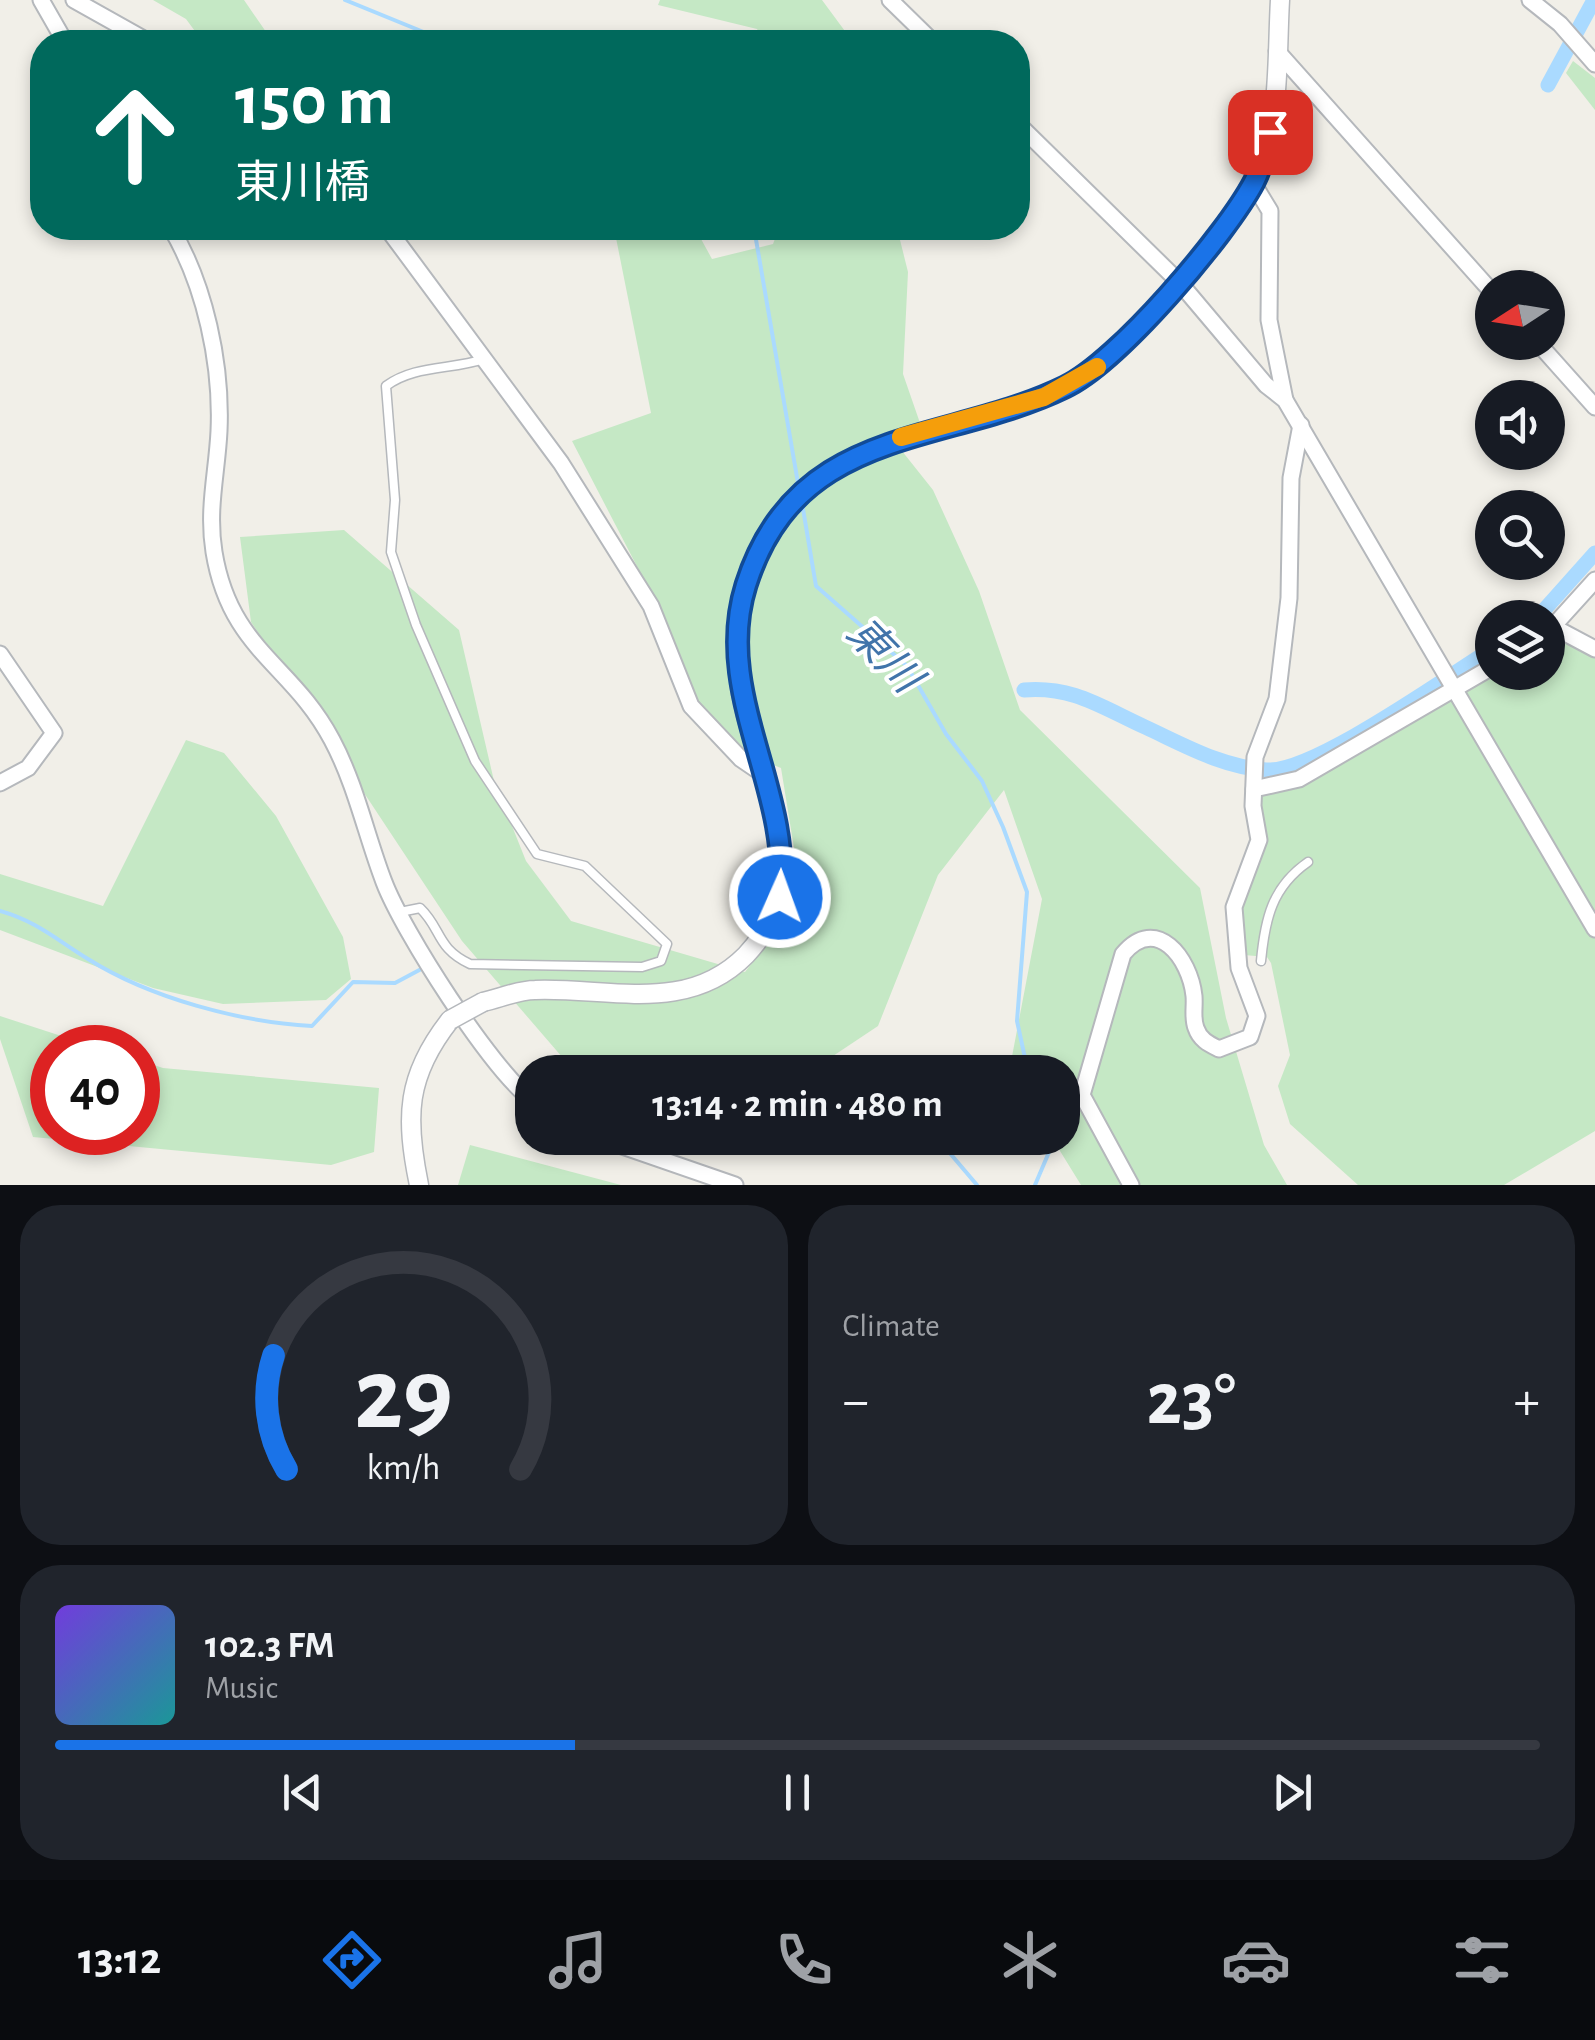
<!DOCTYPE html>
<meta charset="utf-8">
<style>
body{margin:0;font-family:"Alegreya Sans","Noto Sans JP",sans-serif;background:#20242c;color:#f1f3f6;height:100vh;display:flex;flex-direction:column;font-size:38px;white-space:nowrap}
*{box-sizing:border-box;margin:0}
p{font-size:32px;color:#9ea1a6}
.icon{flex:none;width:55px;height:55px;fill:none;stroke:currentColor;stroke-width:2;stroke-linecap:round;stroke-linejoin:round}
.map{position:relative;height:1185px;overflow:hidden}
.panel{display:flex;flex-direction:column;gap:20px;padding:20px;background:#0d0f14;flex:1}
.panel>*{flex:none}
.top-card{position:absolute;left:30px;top:30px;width:1000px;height:210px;border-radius:40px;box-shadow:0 5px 15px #0003;background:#00695c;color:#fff;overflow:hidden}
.needle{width:65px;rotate:258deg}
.fabs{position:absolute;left:1475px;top:270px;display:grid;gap:20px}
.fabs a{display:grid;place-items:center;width:90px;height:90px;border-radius:50%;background:#171b24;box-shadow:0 5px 15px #0003;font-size:50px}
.speed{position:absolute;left:30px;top:1025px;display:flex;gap:20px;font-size:50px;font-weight:700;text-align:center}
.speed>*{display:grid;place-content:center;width:130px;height:130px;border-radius:50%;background:#171b24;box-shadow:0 5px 15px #0003;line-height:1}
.speed .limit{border:15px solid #d22;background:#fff;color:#111}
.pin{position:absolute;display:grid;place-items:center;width:85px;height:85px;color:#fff;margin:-42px;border-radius:20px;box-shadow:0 5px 15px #0006}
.me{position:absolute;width:110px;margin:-55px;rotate:2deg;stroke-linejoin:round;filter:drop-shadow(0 0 8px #0008)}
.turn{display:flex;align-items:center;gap:35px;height:210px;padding:0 40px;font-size:45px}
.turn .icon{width:130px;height:130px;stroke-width:2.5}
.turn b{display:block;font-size:70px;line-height:85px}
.big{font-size:75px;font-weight:700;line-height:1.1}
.panel .tile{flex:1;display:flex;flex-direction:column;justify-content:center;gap:15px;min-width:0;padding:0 35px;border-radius:40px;background:#20242c}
.panel .dial{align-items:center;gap:0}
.dial svg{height:260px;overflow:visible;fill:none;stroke:#363941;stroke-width:7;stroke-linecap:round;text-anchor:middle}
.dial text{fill:#f1f3f6;stroke:none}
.song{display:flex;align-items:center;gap:30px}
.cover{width:120px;height:120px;border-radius:15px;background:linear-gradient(135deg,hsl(260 70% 55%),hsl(180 70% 35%))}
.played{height:10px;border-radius:5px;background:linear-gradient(90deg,#1a73e8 35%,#363941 35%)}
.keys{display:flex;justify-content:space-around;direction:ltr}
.heat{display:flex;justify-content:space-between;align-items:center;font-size:55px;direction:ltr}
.panel .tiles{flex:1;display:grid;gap:20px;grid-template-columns:1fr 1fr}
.tile:last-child{grid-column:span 2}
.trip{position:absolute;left:515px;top:1055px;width:565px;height:100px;border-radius:40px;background:#171b24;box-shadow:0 5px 15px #0003;font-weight:700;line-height:100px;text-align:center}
.tabs{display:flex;height:160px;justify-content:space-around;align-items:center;background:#090b0e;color:#9ea1a6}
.tabs .icon{width:70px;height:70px}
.tabs .current{color:#1a73e8}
.tabs b{font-size:45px;color:#f1f3f6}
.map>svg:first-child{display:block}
.green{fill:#c5e8c5}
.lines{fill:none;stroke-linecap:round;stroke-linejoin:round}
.stream{stroke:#aadaff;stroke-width:4}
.canal{stroke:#aadaff;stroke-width:15}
.service-casing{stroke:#b5b8bc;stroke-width:11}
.minor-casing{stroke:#b5b8bc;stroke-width:19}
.tertiary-casing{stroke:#b5b8bc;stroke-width:21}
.service{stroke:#fff;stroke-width:8}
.minor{stroke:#fff;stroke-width:15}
.tertiary{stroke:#fff;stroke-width:18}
.tertiary-bridge-casing{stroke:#b5b8bc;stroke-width:21;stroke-linecap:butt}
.tertiary-bridge{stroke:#fff;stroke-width:18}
.route-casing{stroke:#114b97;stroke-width:25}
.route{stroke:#1a73e8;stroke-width:18}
.slow{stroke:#f59e0b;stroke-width:18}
.labels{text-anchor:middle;stroke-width:8;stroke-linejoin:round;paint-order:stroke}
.water-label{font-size:42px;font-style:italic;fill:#4174aa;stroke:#fff}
</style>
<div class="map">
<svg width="1595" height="1185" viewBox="0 0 1595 1185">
<rect width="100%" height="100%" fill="#f1efe8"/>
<g class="green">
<path d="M153,0H244L273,42H203L186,19Z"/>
<path d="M660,0H822L853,42H765L757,29L658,5Z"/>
<path d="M1573,61L1595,78V110L1566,73Z"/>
<path d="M614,228H695L712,259L773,244L779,228H897L908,272L903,374L920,423L855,445L858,453L898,446L933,490L979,591L1020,710L1200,888L1226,1018L1264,1145L1287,1185H1081L1052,1138H1062V1072H1013L1010,1067L1042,899L1004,790L938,875L878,1026L827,1060L575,1072L462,941L251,622L240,537L344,530L459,630L494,781L526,861L571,921L745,972L802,897L781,768L735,750L694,705L657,605L572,441L651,413Z"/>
<path d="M1554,634L1595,655V1131L1504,1185H1358L1290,1124L1278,1086L1290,1055L1271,963L1267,957L1244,955L1239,905L1262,857L1264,836L1258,800L1262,791L1306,782L1493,673L1548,672V637Z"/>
<path d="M186,740L224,753L276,816L343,937L351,979L326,1000L223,1004L153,988L0,930V874L103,906Z"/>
<path d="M0,1016L95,1047L52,1048V1132H138V1060L163,1068L379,1088L374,1152L331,1165L33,1137L0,1039Z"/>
<path d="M470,1145L621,1185H458Z"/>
</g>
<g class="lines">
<g class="stream">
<path d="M345,0L448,42"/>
<path d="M754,228L799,489"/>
<path d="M802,503L816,586L907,666L946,734L982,781L1003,827L1027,892L1017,1021L1028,1072"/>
<path d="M0,911C36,921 57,940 88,959C150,998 240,1022 312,1026L353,982L395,983L425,967"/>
<path d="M515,1077L532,1079"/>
<path d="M937,1138L977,1185"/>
<path d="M1035,1185L1055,1138"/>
</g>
<g class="canal">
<path d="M1548,85L1594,0"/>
<path d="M1537,618L1595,553"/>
<path d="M1024,690C1073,686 1101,707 1145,727C1184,745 1222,767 1266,770C1312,774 1448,676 1492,649"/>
</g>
<g class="service-casing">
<g id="service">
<path d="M400,912L420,908C442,929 436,948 470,964L642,967L661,961L667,944L585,866L537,854L475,761L416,625L391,552L395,500L386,386C414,365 451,370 484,359"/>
<path d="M1261,961C1265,919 1272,887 1308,862"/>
</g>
</g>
<g class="minor-casing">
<g id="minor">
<path d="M41,0L65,42"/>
<path d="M74,0L149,42"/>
<path d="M890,0L933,42"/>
<path d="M1530,0L1560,24L1595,64"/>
<path d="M1277,51L1492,292"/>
<path d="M1018,124L1179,282L1266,385L1285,400L1595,929"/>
<path d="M1253,183L1270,211L1269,320L1285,400"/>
<path d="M171,228C205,285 222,364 219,431C217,473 207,509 214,552C230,650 292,664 332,740C356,785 366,835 384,882C403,932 491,1069 532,1100"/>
<path d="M387,228L561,463L651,606L691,706L741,759L763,774"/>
<path d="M1537,342L1595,407"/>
<path d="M1527,613L1536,618"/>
<path d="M1548,624L1595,649"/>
<path d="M1548,632L1595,580"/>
<path d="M0,654L54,733L28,768L0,783"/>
<path d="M1254,789L1299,779L1492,667"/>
<path d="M599,1138L735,1185"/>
<path d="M1131,1185L1082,1095L1123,954C1156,914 1190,958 1194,996C1195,1007 1192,1018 1196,1028C1200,1040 1209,1044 1219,1049L1250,1037L1257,1016L1239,968L1234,907L1259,840L1253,806L1255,757L1277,699L1289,598L1291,478L1301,425"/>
</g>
</g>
<g class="tertiary-casing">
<g id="tertiary">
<path d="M483,1002C500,998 519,990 535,990C609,987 687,1015 746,955C822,875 754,777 740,687C732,638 740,591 762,546C816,438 944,434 1044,397C1109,373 1242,225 1263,159C1280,110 1277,51 1280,0"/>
<path d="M419,1185C405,1117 406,1076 450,1020"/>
</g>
</g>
<use href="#service" class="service"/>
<use href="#minor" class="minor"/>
<use href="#tertiary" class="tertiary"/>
<g class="tertiary-bridge-casing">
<path id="tertiary-bridge" d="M450,1020L483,1002"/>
</g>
<use href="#tertiary-bridge" class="tertiary-bridge"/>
</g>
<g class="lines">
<g class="route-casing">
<path id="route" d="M780,897C792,789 712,693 746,585C797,424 944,446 1065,387C1118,362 1226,235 1254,182C1262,166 1266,149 1270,132"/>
</g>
<use href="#route" class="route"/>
<path class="slow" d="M901,437L1044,397L1097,367"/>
</g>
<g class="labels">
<g class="water-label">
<text transform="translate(885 654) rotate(46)" y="15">東川</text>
</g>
</g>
</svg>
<div class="fabs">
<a><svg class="needle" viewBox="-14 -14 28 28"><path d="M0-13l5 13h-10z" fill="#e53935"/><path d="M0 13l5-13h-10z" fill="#9ea1a6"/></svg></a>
<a><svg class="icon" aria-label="sound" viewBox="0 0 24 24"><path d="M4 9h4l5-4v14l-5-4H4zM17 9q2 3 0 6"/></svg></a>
<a><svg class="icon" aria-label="search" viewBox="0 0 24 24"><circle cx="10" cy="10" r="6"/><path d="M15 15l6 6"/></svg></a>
<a><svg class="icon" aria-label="layers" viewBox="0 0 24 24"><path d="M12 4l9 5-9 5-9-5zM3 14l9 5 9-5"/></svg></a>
</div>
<div class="speed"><div class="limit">40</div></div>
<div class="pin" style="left:1270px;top:132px;background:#d93025"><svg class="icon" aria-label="arrive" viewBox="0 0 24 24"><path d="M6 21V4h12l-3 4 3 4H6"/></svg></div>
<svg class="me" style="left:780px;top:897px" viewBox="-20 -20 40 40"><circle r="17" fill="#1a73e8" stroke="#fff" stroke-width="3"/><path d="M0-11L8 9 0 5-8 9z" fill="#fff"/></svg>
<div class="trip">13:14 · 2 min · 480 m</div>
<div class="top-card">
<div class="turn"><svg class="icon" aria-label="ahead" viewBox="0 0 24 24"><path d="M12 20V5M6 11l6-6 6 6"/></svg><div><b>150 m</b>東川橋</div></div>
</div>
</div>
<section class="panel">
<div class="tiles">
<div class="tile dial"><svg viewBox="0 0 100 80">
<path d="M14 69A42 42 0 1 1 86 69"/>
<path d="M14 69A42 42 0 0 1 10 34" stroke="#1a73e8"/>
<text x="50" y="56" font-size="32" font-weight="700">29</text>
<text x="50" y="72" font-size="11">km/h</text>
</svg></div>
<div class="tile"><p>Climate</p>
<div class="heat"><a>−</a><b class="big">23°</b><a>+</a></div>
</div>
<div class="tile">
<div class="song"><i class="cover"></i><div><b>102.3 FM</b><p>Music</p></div></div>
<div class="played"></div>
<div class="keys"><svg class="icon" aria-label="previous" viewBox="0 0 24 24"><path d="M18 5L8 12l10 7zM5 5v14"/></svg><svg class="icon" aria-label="pause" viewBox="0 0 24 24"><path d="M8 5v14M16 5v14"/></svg><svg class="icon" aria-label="next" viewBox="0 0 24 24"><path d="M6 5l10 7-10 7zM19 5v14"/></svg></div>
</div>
</div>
</section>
<nav class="tabs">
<b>13:12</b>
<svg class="icon current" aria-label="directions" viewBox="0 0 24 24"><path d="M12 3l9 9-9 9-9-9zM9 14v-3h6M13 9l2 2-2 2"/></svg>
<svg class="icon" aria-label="music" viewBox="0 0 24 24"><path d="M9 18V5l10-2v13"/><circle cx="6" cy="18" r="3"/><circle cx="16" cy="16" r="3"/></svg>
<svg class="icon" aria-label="phone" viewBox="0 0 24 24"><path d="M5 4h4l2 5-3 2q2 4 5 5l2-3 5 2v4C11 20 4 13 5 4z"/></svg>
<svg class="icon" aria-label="climate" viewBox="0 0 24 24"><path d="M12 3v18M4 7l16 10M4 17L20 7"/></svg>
<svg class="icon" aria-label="car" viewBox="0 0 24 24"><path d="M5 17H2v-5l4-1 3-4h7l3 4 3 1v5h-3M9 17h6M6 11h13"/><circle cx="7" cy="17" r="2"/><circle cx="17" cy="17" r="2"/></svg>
<svg class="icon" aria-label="filters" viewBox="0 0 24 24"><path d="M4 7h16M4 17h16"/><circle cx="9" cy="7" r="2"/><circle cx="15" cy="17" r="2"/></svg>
</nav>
